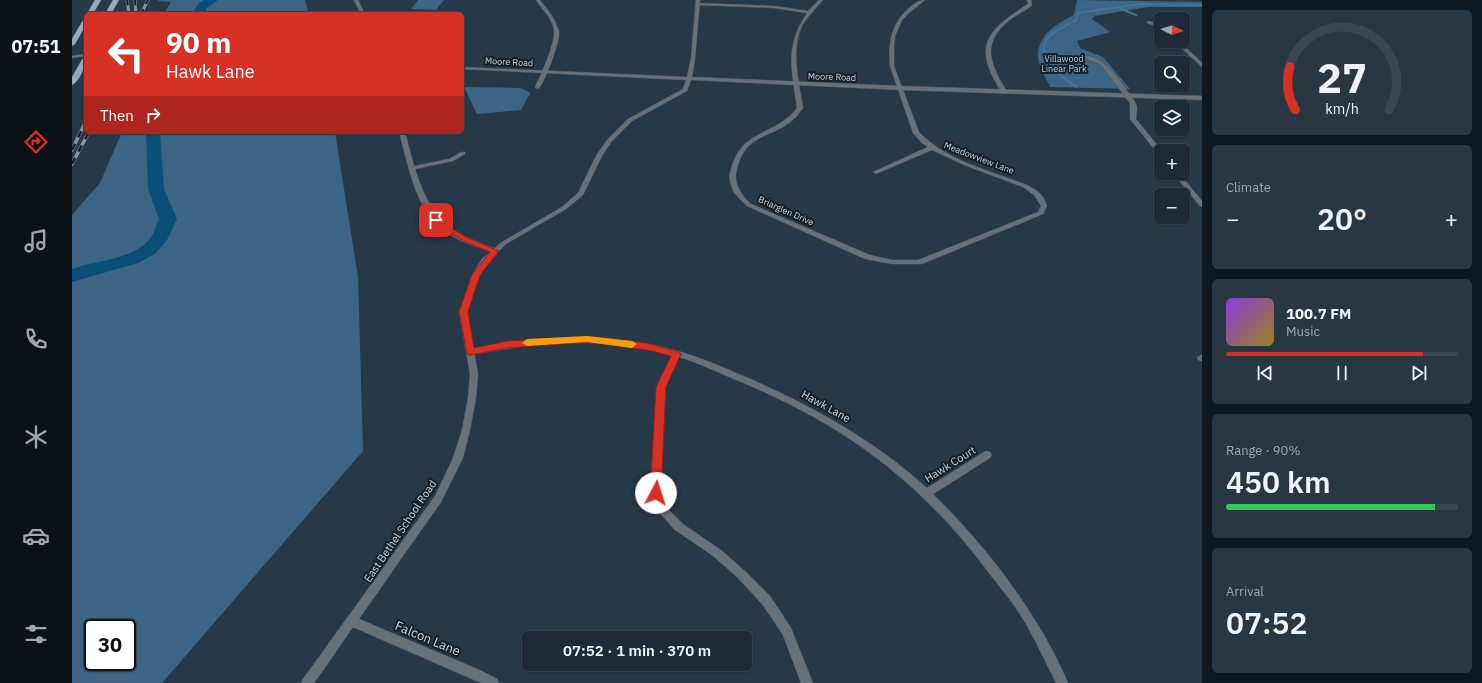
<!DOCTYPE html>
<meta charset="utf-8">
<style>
body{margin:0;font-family:"IBM Plex Sans",sans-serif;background:#293742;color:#f1f3f6;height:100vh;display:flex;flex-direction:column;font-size:15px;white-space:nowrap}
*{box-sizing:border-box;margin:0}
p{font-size:13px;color:#a0a7ad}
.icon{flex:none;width:22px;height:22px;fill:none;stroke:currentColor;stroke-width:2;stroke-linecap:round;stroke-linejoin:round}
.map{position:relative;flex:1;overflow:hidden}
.panel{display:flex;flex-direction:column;gap:10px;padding:10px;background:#0f181e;width:280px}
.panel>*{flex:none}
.top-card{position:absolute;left:12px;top:12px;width:380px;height:122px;border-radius:6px;box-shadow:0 1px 3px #0004,0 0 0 1px #3a4752;background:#d93025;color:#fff;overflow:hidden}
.needle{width:26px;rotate:95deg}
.controls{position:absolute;left:1082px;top:12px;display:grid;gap:8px}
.controls a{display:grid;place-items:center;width:36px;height:36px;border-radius:6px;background:#1c2b37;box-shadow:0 1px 3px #0004,0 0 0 1px #3a4752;font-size:20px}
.speed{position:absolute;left:12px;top:619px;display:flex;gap:8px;font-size:20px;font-weight:700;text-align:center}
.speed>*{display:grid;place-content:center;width:52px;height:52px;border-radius:50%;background:#1c2b37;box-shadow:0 1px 3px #0004,0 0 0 1px #3a4752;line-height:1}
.speed .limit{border:2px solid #111;border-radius:6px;background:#fff;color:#111}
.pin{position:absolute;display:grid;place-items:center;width:34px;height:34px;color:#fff;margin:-17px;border-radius:8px;box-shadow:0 2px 6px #0006}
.me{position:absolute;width:44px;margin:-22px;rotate:5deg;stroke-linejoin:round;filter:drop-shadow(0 0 3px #0008)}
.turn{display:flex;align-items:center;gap:14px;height:84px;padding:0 16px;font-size:18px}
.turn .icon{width:52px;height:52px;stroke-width:2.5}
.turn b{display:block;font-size:28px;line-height:34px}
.then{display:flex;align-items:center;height:38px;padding:0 16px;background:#0003;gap:8px;font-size:15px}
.big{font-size:30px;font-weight:600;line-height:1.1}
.panel .card{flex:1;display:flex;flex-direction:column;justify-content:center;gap:6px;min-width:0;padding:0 14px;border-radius:6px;background:#293742}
.panel .dial{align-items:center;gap:0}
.dial svg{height:104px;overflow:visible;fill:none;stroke:#3a4752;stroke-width:7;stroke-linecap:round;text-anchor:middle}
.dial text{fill:#f1f3f6;stroke:none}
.song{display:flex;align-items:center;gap:12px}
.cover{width:48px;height:48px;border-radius:6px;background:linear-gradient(135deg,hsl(270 70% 55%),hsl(50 70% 35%))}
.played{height:4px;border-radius:2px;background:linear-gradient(90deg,#d93025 85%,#3a4752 85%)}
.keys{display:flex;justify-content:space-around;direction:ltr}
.heat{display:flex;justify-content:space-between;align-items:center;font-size:22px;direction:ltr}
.charge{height:6px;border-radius:3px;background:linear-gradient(90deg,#34c759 90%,#3a4752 0)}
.trip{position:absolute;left:450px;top:631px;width:230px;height:40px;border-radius:6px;background:#1c2b37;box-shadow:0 1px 3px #0004,0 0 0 1px #3a4752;font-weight:600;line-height:40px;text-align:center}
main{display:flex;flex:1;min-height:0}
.tabs{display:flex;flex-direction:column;width:72px;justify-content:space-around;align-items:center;background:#0b1116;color:#a0a7ad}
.tabs .icon{width:28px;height:28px}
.tabs .current{color:#d93025}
.tabs b{font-size:18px;color:#f1f3f6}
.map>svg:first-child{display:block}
.green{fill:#3c6585;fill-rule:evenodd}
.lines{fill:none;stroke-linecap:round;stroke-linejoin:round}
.stream{stroke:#447697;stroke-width:2}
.river{fill:#0b4e78;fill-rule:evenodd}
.minor-casing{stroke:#435564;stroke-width:1}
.tertiary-casing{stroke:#435564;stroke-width:1}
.primary-casing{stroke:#435564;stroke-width:1}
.minor{fill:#677178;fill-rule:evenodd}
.tertiary{fill:#677178;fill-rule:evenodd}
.primary{fill:#95a9b9;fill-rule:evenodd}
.rail-far1-casing{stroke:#8695a1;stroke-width:3}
.rail-casing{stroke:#8695a1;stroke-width:3.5}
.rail-far1{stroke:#172027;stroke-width:2;stroke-dasharray:5.5;stroke-linecap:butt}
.rail{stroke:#172027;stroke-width:2.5;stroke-dasharray:7;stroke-linecap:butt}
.route{fill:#d93025;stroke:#8d1f18}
.slow{fill:#f59e0b}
.labels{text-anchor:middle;stroke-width:4;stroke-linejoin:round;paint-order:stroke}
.far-park-label{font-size:9px;fill:#9ecef4;stroke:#172027}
.far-street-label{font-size:9px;fill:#c9d5de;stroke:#172027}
.street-label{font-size:11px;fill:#c9d5de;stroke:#172027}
.near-street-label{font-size:13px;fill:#c9d5de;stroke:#172027}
</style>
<main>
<nav class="tabs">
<b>07:51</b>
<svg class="icon current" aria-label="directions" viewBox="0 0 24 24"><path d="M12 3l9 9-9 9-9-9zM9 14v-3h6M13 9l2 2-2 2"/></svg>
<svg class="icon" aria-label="music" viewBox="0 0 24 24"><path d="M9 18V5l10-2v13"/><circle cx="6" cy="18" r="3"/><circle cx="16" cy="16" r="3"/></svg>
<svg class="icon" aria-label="phone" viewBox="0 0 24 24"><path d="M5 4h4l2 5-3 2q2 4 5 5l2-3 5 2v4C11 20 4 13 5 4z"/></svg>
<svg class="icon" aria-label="climate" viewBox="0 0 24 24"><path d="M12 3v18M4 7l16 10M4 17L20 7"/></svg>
<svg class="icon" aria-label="car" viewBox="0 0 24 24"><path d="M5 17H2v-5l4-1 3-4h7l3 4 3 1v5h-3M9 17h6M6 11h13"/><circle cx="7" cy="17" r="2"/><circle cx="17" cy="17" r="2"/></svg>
<svg class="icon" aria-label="filters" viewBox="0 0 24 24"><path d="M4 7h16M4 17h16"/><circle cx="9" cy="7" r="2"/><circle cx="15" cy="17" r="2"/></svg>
</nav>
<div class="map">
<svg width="1130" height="683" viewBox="0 0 1130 683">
<rect width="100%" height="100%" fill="#263949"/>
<g class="green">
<path d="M87,0H233L237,14H92L99,2L86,1Z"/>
<path d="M346,0H372L364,10L339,9Z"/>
<path d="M1005,0L1130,2V7H1076L1022,16L1020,19L1038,32L1005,41L1008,48L1031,57L1058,89L978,87C974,78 967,67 966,58C965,35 984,24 1002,15Z"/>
<path d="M392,87L449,88L458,93L449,110L405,114Z"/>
<path d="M50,132H263L286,277L291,451L90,683H0V215L28,183ZM21,628H55V662H21Z"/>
</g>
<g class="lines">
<g class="stream">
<path d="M1047,8L1064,15"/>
<path d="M1004,87C996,80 987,75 979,68C975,64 973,59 972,54C969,34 990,28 1004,20L1006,13L1068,4L1130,5"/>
</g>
<g class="river">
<path d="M132,0H146L135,8L132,14H120L126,4Z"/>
<path d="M74,132H88L92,189L105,219L95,240L83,254L66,263L0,282V269C22,261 60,259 76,241C82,235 84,226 87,219L76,189Z"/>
</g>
<g class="minor-casing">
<g id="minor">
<path d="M282,0H286L293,14H289Z"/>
<path d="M464,0H468C475,9 483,18 486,29C487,30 487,33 487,35C487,43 472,85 466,89L463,87C469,76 484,41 482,30C480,18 470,9 464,0Z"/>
<path d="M747,0H751C744,8 737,15 731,24C718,50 727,81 731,108C728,111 726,115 723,118C701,139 674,132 665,169C661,184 669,194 679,204L798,255L820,260H846L966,212L969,206L962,195L951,187L892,165L860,150L806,173L804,174L801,172L856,147L850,143L841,133L818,66C816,43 819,24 837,8C842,4 846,0 853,0L836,14L830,20L823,36L822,45V66L847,132C875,161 919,171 955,185C965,190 972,195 975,206L971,214L850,264H820L793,259L675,206C663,196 654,184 659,169C670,128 704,136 725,108C720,70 712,47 735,13L702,8L625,5L623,4L625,3L702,6L736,11Z"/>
<path d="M955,0H959L960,5C954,11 946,14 939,19C908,43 918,63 935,92L930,93C902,49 911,33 953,6L956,4Z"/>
<path d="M1077,21L1089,25V28L1075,23V22Z"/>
<path d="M1102,41H1107L1130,63V67Z"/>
<path d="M1013,56C1034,55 1052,87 1063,102L1065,107L1064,119L1090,151L1089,156L1087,155L1058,119V103L1029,65L1013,58Z"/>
<path d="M327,132H333L342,166L377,159L389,152H393V154L381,161L343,169L344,172C361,222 377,232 425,249L427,251L425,253H421C405,247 389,242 375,233C343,211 337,167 327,132Z"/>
<path d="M1101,173H1107L1130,201V207L1128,206Z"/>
<path d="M511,337C539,339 567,341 595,348C623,355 648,366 674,377C740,406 801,439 855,488L912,452L915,451L918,452L920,455L918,458L861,494C914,546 967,614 996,683H984C974,663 965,643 954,624C944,607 932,592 920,577C852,485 779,429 674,384C651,375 630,364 607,357L593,387L589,493L595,508L611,524L649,550L673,571L698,596L719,628L741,683H729L711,635L690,604L665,577L641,556L603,530L586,511L579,493L585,387L600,355C534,335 464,343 398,355L394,352L398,349L455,340Z"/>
<path d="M1129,355H1130V361L1126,360L1125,358Z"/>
<path d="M280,616L410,671L425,679L427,683H409L276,625L274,621L276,617Z"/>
</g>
</g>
<g class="tertiary-casing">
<g id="tertiary">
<path d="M624,0H628L623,59L620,77L829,86L1130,96V100L829,90L619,80L615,91L560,121L539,142L530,156L511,195L494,209L434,244L416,262L408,275L395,312L406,374L404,398L398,430L391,458L369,502L242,683H229L231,679L363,496L381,458L390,430L396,398L398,374L387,312L400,275L410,259L430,242L490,207L506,193L524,156L535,140L556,119L611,89L614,80L390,69V67L615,77L619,59Z"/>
<path d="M14,54V56L0,58V56Z"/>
</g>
</g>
<g class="primary-casing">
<g id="primary">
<path d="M23,0H29L21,14H15Z"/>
<path d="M41,0H47L39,14H33Z"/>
<path d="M14,18V25L3,44L0,46V39L11,20Z"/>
<path d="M14,56C14,65 8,81 0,85V77L11,58Z"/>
</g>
</g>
<use href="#minor" class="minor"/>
<use href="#tertiary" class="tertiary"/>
<use href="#primary" class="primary"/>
<g class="rail-far1-casing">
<g id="rail-far1">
<path d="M55,0L57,14"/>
<path d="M63,0L64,14"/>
<path d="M69,14L76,0"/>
</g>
</g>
<g class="rail-casing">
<g id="rail">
<path d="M0,150L14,121"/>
<path d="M0,164L17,132"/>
</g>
</g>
<use href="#rail-far1" class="rail-far1"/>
<use href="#rail" class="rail"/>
</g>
<path class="route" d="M362,218H367L379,228L396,238L427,251L408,275L396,312L402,348L435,341L515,336L575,343L607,352L609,354L594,387L589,493L588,496L584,498L580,496L578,493L584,387L599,356L575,350L515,342L435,348L398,355L395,354L387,312L400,275L418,252C397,244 379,236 362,221Z"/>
<path class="slow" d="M515,336L560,341L565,344L560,348L515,342L455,346L450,343L455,339Z"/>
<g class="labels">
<g class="far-park-label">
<text x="992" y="62">Villawood<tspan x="992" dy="10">Linear Park</tspan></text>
</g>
<g class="far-street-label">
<text transform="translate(437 62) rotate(3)" y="3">Moore Road</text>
<text transform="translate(760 77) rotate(2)" y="3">Moore Road</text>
<text transform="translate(907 158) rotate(21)" y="3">Meadowview Lane</text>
<text transform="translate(714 211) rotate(24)" y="3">Briarglen Drive</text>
</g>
<g class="street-label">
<text transform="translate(754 406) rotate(29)" y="4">Hawk Lane</text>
<text transform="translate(878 464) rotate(-32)" y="4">Hawk Court</text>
<text transform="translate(328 531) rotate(-56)" y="4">East Bethel School Road</text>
</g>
<g class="near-street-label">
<text transform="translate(356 638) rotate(23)" y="5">Falcon Lane</text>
</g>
</g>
</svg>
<div class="controls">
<a><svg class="needle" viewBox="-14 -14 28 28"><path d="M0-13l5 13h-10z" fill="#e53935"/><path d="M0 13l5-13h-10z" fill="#a0a7ad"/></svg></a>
<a><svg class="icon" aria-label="search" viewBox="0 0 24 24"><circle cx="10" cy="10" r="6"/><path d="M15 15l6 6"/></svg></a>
<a><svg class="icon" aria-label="layers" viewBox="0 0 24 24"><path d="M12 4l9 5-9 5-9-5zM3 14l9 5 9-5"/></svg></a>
<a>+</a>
<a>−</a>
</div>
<div class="speed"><div class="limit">30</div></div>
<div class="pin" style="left:364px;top:220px;background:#d93025"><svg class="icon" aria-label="arrive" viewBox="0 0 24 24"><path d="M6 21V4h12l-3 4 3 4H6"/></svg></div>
<svg class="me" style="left:584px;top:493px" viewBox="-20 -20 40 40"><circle r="19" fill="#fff"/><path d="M0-13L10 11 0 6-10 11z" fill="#d93025"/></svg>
<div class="trip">07:52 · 1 min · 370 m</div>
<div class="top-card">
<div class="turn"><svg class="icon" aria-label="left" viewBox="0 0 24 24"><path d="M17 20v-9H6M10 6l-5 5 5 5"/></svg><div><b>90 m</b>Hawk Lane</div></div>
<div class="then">Then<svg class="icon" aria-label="right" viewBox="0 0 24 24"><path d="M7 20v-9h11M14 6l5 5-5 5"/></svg></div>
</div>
</div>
<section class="panel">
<div class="card dial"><svg viewBox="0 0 100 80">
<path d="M14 69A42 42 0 1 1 86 69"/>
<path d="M14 69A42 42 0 0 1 10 36" stroke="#d93025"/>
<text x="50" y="56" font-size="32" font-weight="700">27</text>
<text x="50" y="72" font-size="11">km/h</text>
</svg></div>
<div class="card"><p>Climate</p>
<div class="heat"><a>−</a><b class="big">20°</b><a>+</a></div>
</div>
<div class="card">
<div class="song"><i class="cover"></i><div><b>100.7 FM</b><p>Music</p></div></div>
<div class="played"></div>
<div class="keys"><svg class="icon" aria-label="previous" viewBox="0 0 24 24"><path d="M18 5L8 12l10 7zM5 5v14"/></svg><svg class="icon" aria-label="pause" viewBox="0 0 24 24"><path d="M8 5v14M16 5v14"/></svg><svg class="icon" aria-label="next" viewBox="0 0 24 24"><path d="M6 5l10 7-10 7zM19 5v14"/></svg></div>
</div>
<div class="card"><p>Range · 90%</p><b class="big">450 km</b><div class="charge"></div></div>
<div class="card"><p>Arrival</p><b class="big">07:52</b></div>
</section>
</main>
